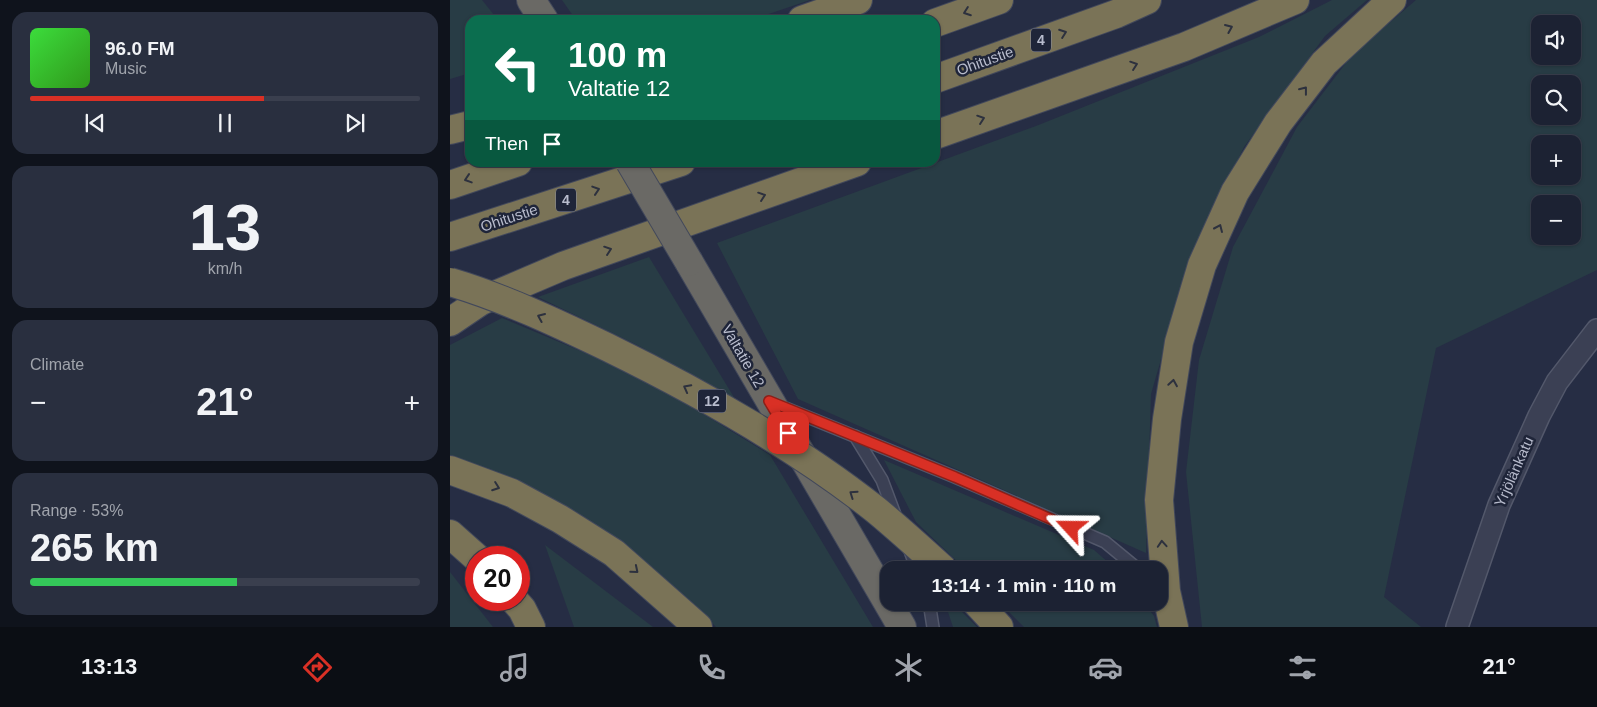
<!DOCTYPE html>
<meta charset="utf-8">
<style>
body{margin:0;font-family:Helvetica,sans-serif;background:#292f3f;color:#f1f3f6;height:100vh;display:flex;flex-direction:column;font-size:19px;white-space:nowrap}
*{box-sizing:border-box;margin:0}
p{font-size:16px;color:#a0a4ac}
.icon{flex:none;width:28px;height:28px;fill:none;stroke:currentColor;stroke-width:2;stroke-linecap:round;stroke-linejoin:round}
.map{position:relative;flex:1;overflow:hidden}
.sheet{display:flex;flex-direction:column;gap:12px;padding:12px;background:#0f131c;width:450px}
.sheet>*{flex:none}
.hud{position:absolute;left:15px;top:15px;width:475px;height:152px;border-radius:15px;box-shadow:0 1px 4px #0004,0 0 0 1px #3a3f4e;background:#0b6e4f;color:#fff;overflow:hidden}
.tools{position:absolute;left:1081px;top:15px;display:grid;gap:10px}
.tools a{display:grid;place-items:center;width:50px;height:50px;border-radius:10px;background:#1c2233;box-shadow:0 1px 4px #0004,0 0 0 1px #3a3f4e;font-size:25px}
.speed{position:absolute;left:15px;top:546px;display:flex;gap:10px;font-size:25px;font-weight:700;text-align:center}
.speed>*{display:grid;place-content:center;width:65px;height:65px;border-radius:50%;background:#1c2233;box-shadow:0 1px 4px #0004,0 0 0 1px #3a3f4e;line-height:1}
.speed .limit{border:8px solid #d22;background:#fff;color:#111}
.pin{position:absolute;display:grid;place-items:center;width:42px;height:42px;color:#fff;margin:-21px;border-radius:10px;box-shadow:0 2px 8px #0006}
.me{position:absolute;width:55px;margin:-28px;rotate:294deg;stroke-linejoin:round;filter:drop-shadow(0 0 4px #0008)}
.turn{display:flex;align-items:center;gap:18px;height:105px;padding:0 20px;font-size:22px}
.turn .icon{width:65px;height:65px;stroke-width:2.5}
.turn b{display:block;font-size:35px;line-height:42px}
.then{display:flex;align-items:center;height:48px;padding:0 20px;background:#0003;gap:10px;font-size:19px}
.big{font-size:38px;font-weight:600;line-height:1.1}
.sheet .card{flex:1;display:flex;flex-direction:column;justify-content:center;gap:8px;min-width:0;padding:0 18px;border-radius:15px;background:#292f3f}
.sheet .dial{align-items:center;gap:0}
.dial b{font-size:65px;line-height:1}
.song{display:flex;align-items:center;gap:15px}
.cover{width:60px;height:60px;border-radius:8px;background:linear-gradient(135deg,hsl(120 70% 55%),hsl(110 70% 35%))}
.played{height:5px;border-radius:2px;background:linear-gradient(90deg,#d93025 60%,#3a3f4e 60%)}
.keys{display:flex;justify-content:space-around;direction:ltr}
.heat{display:flex;justify-content:space-between;align-items:center;font-size:28px;direction:ltr}
.charge{height:8px;border-radius:4px;background:linear-gradient(90deg,#34c759 53%,#3a3f4e 0)}
.trip{position:absolute;left:430px;top:561px;width:288px;height:50px;border-radius:15px;background:#1c2233;box-shadow:0 1px 4px #0004,0 0 0 1px #3a3f4e;font-weight:600;line-height:50px;text-align:center}
.menu{display:flex;height:80px;justify-content:space-around;align-items:center;background:#0b0e14;color:#a0a4ac}
.menu .icon{width:35px;height:35px}
.menu .selected{color:#d93025}
.menu b{font-size:22px;color:#f1f3f6}
main{display:flex;flex:1;min-height:0}
.map>svg:first-child{display:block}
.green{fill:#283c45;fill-rule:evenodd}
.lines{fill:none;stroke-linecap:round;stroke-linejoin:round}
.service-casing{stroke:#53586b;stroke-width:14}
.minor-casing{stroke:#53586b;stroke-width:24}
.trunk-casing{stroke:#42485b;stroke-width:30}
.motorway-casing{stroke:#42485b;stroke-width:30}
.service{stroke:#3b4054;stroke-width:11}
.minor{stroke:#3b4054;stroke-width:21}
.trunk{stroke:#6a6965;stroke-width:28}
.motorway{stroke:#7a7357;stroke-width:28}
.trunk-bridge-casing{stroke:#42485b;stroke-width:30;stroke-linecap:butt}
.motorway-bridge-casing{stroke:#42485b;stroke-width:30;stroke-linecap:butt}
.trunk-bridge{stroke:#6a6965;stroke-width:28}
.motorway-bridge{stroke:#7a7357;stroke-width:28}
.oneway{stroke:#2d313e}
.route-casing{stroke:#8d1f18;stroke-width:12}
.route{stroke:#d93025;stroke-width:9}
.labels{text-anchor:middle;stroke-width:5;stroke-linejoin:round;paint-order:stroke}
.shield{fill:#1f2539;stroke:#8a8fa1;stroke-width:1}
.shield-label{font-size:14px;font-weight:bold;fill:#b8bccd}
.street-label{font-size:15px;fill:#b8bccd;stroke:#1f2539}
</style>
<main>
<section class="sheet">
<div class="card">
<div class="song"><i class="cover"></i><div><b>96.0 FM</b><p>Music</p></div></div>
<div class="played"></div>
<div class="keys"><svg class="icon" aria-label="previous" viewBox="0 0 24 24"><path d="M18 5L8 12l10 7zM5 5v14"/></svg><svg class="icon" aria-label="pause" viewBox="0 0 24 24"><path d="M8 5v14M16 5v14"/></svg><svg class="icon" aria-label="next" viewBox="0 0 24 24"><path d="M6 5l10 7-10 7zM19 5v14"/></svg></div>
</div>
<div class="card dial"><b>13</b><p>km/h</p></div>
<div class="card"><p>Climate</p>
<div class="heat"><a>−</a><b class="big">21°</b><a>+</a></div>
</div>
<div class="card"><p>Range · 53%</p><b class="big">265 km</b><div class="charge"></div></div>
</section>
<div class="map">
<svg width="1147" height="627" viewBox="0 0 1147 627">
<rect width="100%" height="100%" fill="#262d44"/>
<g class="green">
<path d="M0,0H32L48,20H20V73L0,79Z"/>
<path d="M112,0H360L301,20H126Z"/>
<path d="M882,0H917L875,36L794,147L740,259L701,394L696,553L348,399L267,243L586,126L809,37Z"/>
<path d="M966,0H1147V270L986,348L934,597L971,627H752L736,472L749,360L783,247L847,127L902,55ZM1090,24H1122V56H1090ZM1090,84H1122V116H1090ZM1090,144H1122V176H1090ZM1090,204H1122V236H1090Z"/>
<path d="M199,257L285,399L187,345L88,297Z"/>
<path d="M52,318L145,357L229,399L320,455L423,627H266L241,601L150,529L0,458V345Z"/>
<path d="M434,460L644,550L667,570H516L466,522Z"/>
<path d="M95,545L199,624L203,627H124Z"/>
<path d="M0,572L43,627H0Z"/>
<path d="M495,603H503L527,627H503Z"/>
<path d="M550,603H694L704,616L707,627H574Z"/>
</g>
<g class="lines">
<g class="service-casing">
<g id="service">
<path d="M328,405L505,477L655,542L689,570"/>
<path d="M405,436L432,480L447,520"/>
<path d="M459,548L467,570"/>
<path d="M479,602L483,627"/>
</g>
</g>
<g class="minor-casing">
<path id="minor" d="M1007,627L1049,505L1089,416L1107,382L1147,330"/>
</g>
<g class="trunk-casing">
<g id="trunk">
<path d="M81,0L94,20"/>
<path d="M239,262L452,627"/>
</g>
</g>
<g class="motorway-casing">
<g id="motorway">
<path d="M352,20L408,0"/>
<path d="M485,23L549,0"/>
<path d="M485,79L666,14L697,0"/>
<path d="M0,130L20,125"/>
<path d="M485,135L734,47L845,0"/>
<path d="M0,185L68,162"/>
<path d="M0,237L231,162"/>
<path d="M0,322L31,301L113,266L407,162"/>
<path d="M0,470L62,493L110,519L164,553L248,627"/>
<path d="M0,534L27,558"/>
<path d="M64,600L72,609L81,627"/>
<path d="M526,602L549,627"/>
<path d="M724,627L716,591L709,500L717,419L729,342L752,265L785,192L828,123L874,63L942,0"/>
</g>
</g>
<use href="#service" class="service"/>
<use href="#minor" class="minor"/>
<use href="#trunk" class="trunk"/>
<use href="#motorway" class="motorway"/>
<g class="trunk-bridge-casing">
<path id="trunk-bridge" d="M180,162L239,262"/>
</g>
<g class="motorway-bridge-casing">
<path id="motorway-bridge" d="M0,282C54,298 107,323 157,347C251,393 344,445 426,510C449,529 472,550 494,570"/>
</g>
<use href="#trunk-bridge" class="trunk-bridge"/>
<use href="#motorway-bridge" class="motorway-bridge"/>
</g>
<defs><path id="oneway-chevron" d="M-2-3.5L2.5 0L-2 3.5" fill="none" stroke-width="1.6" stroke-linecap="round" stroke-linejoin="round" transform="scale(1.25)"/></defs>
<g class="oneway">
<use href="#oneway-chevron" transform="translate(517 12) rotate(160)"/>
<use href="#oneway-chevron" transform="translate(779 28) rotate(-23)"/>
<use href="#oneway-chevron" transform="translate(613 33) rotate(-20)"/>
<use href="#oneway-chevron" transform="translate(684 65) rotate(-19)"/>
<use href="#oneway-chevron" transform="translate(854 90) rotate(-52)"/>
<use href="#oneway-chevron" transform="translate(531 119) rotate(-19)"/>
<use href="#oneway-chevron" transform="translate(18 179) rotate(162)"/>
<use href="#oneway-chevron" transform="translate(146 190) rotate(-18)"/>
<use href="#oneway-chevron" transform="translate(312 196) rotate(-19)"/>
<use href="#oneway-chevron" transform="translate(769 228) rotate(-66)"/>
<use href="#oneway-chevron" transform="translate(158 250) rotate(-19)"/>
<use href="#oneway-chevron" transform="translate(91 317) rotate(-157)"/>
<use href="#oneway-chevron" transform="translate(723 383) rotate(-81)"/>
<use href="#oneway-chevron" transform="translate(237 388) rotate(-152)"/>
<use href="#oneway-chevron" transform="translate(46 487) rotate(20)"/>
<use href="#oneway-chevron" transform="translate(403 494) rotate(-145)"/>
<use href="#oneway-chevron" transform="translate(712 544) rotate(-94)"/>
<use href="#oneway-chevron" transform="translate(185 570) rotate(40)"/>
</g>
<g class="lines">
<g class="route-casing">
<path id="route" d="M338,433L319,401L505,477L621,528"/>
</g>
<use href="#route" class="route"/>
</g>
<g class="labels">
<g class="shield">
<rect x="581" y="28.5" width="20" height="23" rx="4"/>
<rect x="106" y="188.5" width="20" height="23" rx="4"/>
<rect x="248" y="389.5" width="28" height="23" rx="4"/>
</g>
<g class="shield-label">
<text x="591" y="45">4</text>
<text x="116" y="205">4</text>
<text x="262" y="406">12</text>
</g>
<g class="street-label">
<text transform="translate(535 61) rotate(-20)" y="5">Ohitustie</text>
<text transform="translate(59 218) rotate(-18)" y="5">Ohitustie</text>
<text transform="translate(293 356) rotate(60)" y="5">Valtatie 12</text>
<text transform="translate(1064 472) rotate(-66)" y="5">Yrjölänkatu</text>
</g>
</g>
</svg>
<div class="tools">
<a><svg class="icon" aria-label="sound" viewBox="0 0 24 24"><path d="M4 9h4l5-4v14l-5-4H4zM17 9q2 3 0 6"/></svg></a>
<a><svg class="icon" aria-label="search" viewBox="0 0 24 24"><circle cx="10" cy="10" r="6"/><path d="M15 15l6 6"/></svg></a>
<a>+</a>
<a>−</a>
</div>
<div class="speed"><div class="limit">20</div></div>
<div class="pin" style="left:338px;top:433px;background:#d93025"><svg class="icon" aria-label="arrive" viewBox="0 0 24 24"><path d="M6 21V4h12l-3 4 3 4H6"/></svg></div>
<svg class="me" style="left:621px;top:528px" viewBox="-20 -20 40 40"><path d="M0-17L14 15 0 8-14 15z" fill="#d93025" stroke="#fff" stroke-width="4"/></svg>
<div class="trip">13:14 · 1 min · 110 m</div>
<div class="hud">
<div class="turn"><svg class="icon" aria-label="left" viewBox="0 0 24 24"><path d="M17 20v-9H6M10 6l-5 5 5 5"/></svg><div><b>100 m</b>Valtatie 12</div></div>
<div class="then">Then<svg class="icon" aria-label="arrive" viewBox="0 0 24 24"><path d="M6 21V4h12l-3 4 3 4H6"/></svg></div>
</div>
</div>
</main>
<nav class="menu">
<b>13:13</b>
<svg class="icon selected" aria-label="directions" viewBox="0 0 24 24"><path d="M12 3l9 9-9 9-9-9zM9 14v-3h6M13 9l2 2-2 2"/></svg>
<svg class="icon" aria-label="music" viewBox="0 0 24 24"><path d="M9 18V5l10-2v13"/><circle cx="6" cy="18" r="3"/><circle cx="16" cy="16" r="3"/></svg>
<svg class="icon" aria-label="phone" viewBox="0 0 24 24"><path d="M5 4h4l2 5-3 2q2 4 5 5l2-3 5 2v4C11 20 4 13 5 4z"/></svg>
<svg class="icon" aria-label="climate" viewBox="0 0 24 24"><path d="M12 3v18M4 7l16 10M4 17L20 7"/></svg>
<svg class="icon" aria-label="car" viewBox="0 0 24 24"><path d="M5 17H2v-5l4-1 3-4h7l3 4 3 1v5h-3M9 17h6M6 11h13"/><circle cx="7" cy="17" r="2"/><circle cx="17" cy="17" r="2"/></svg>
<svg class="icon" aria-label="filters" viewBox="0 0 24 24"><path d="M4 7h16M4 17h16"/><circle cx="9" cy="7" r="2"/><circle cx="15" cy="17" r="2"/></svg>
<b>21°</b>
</nav>
